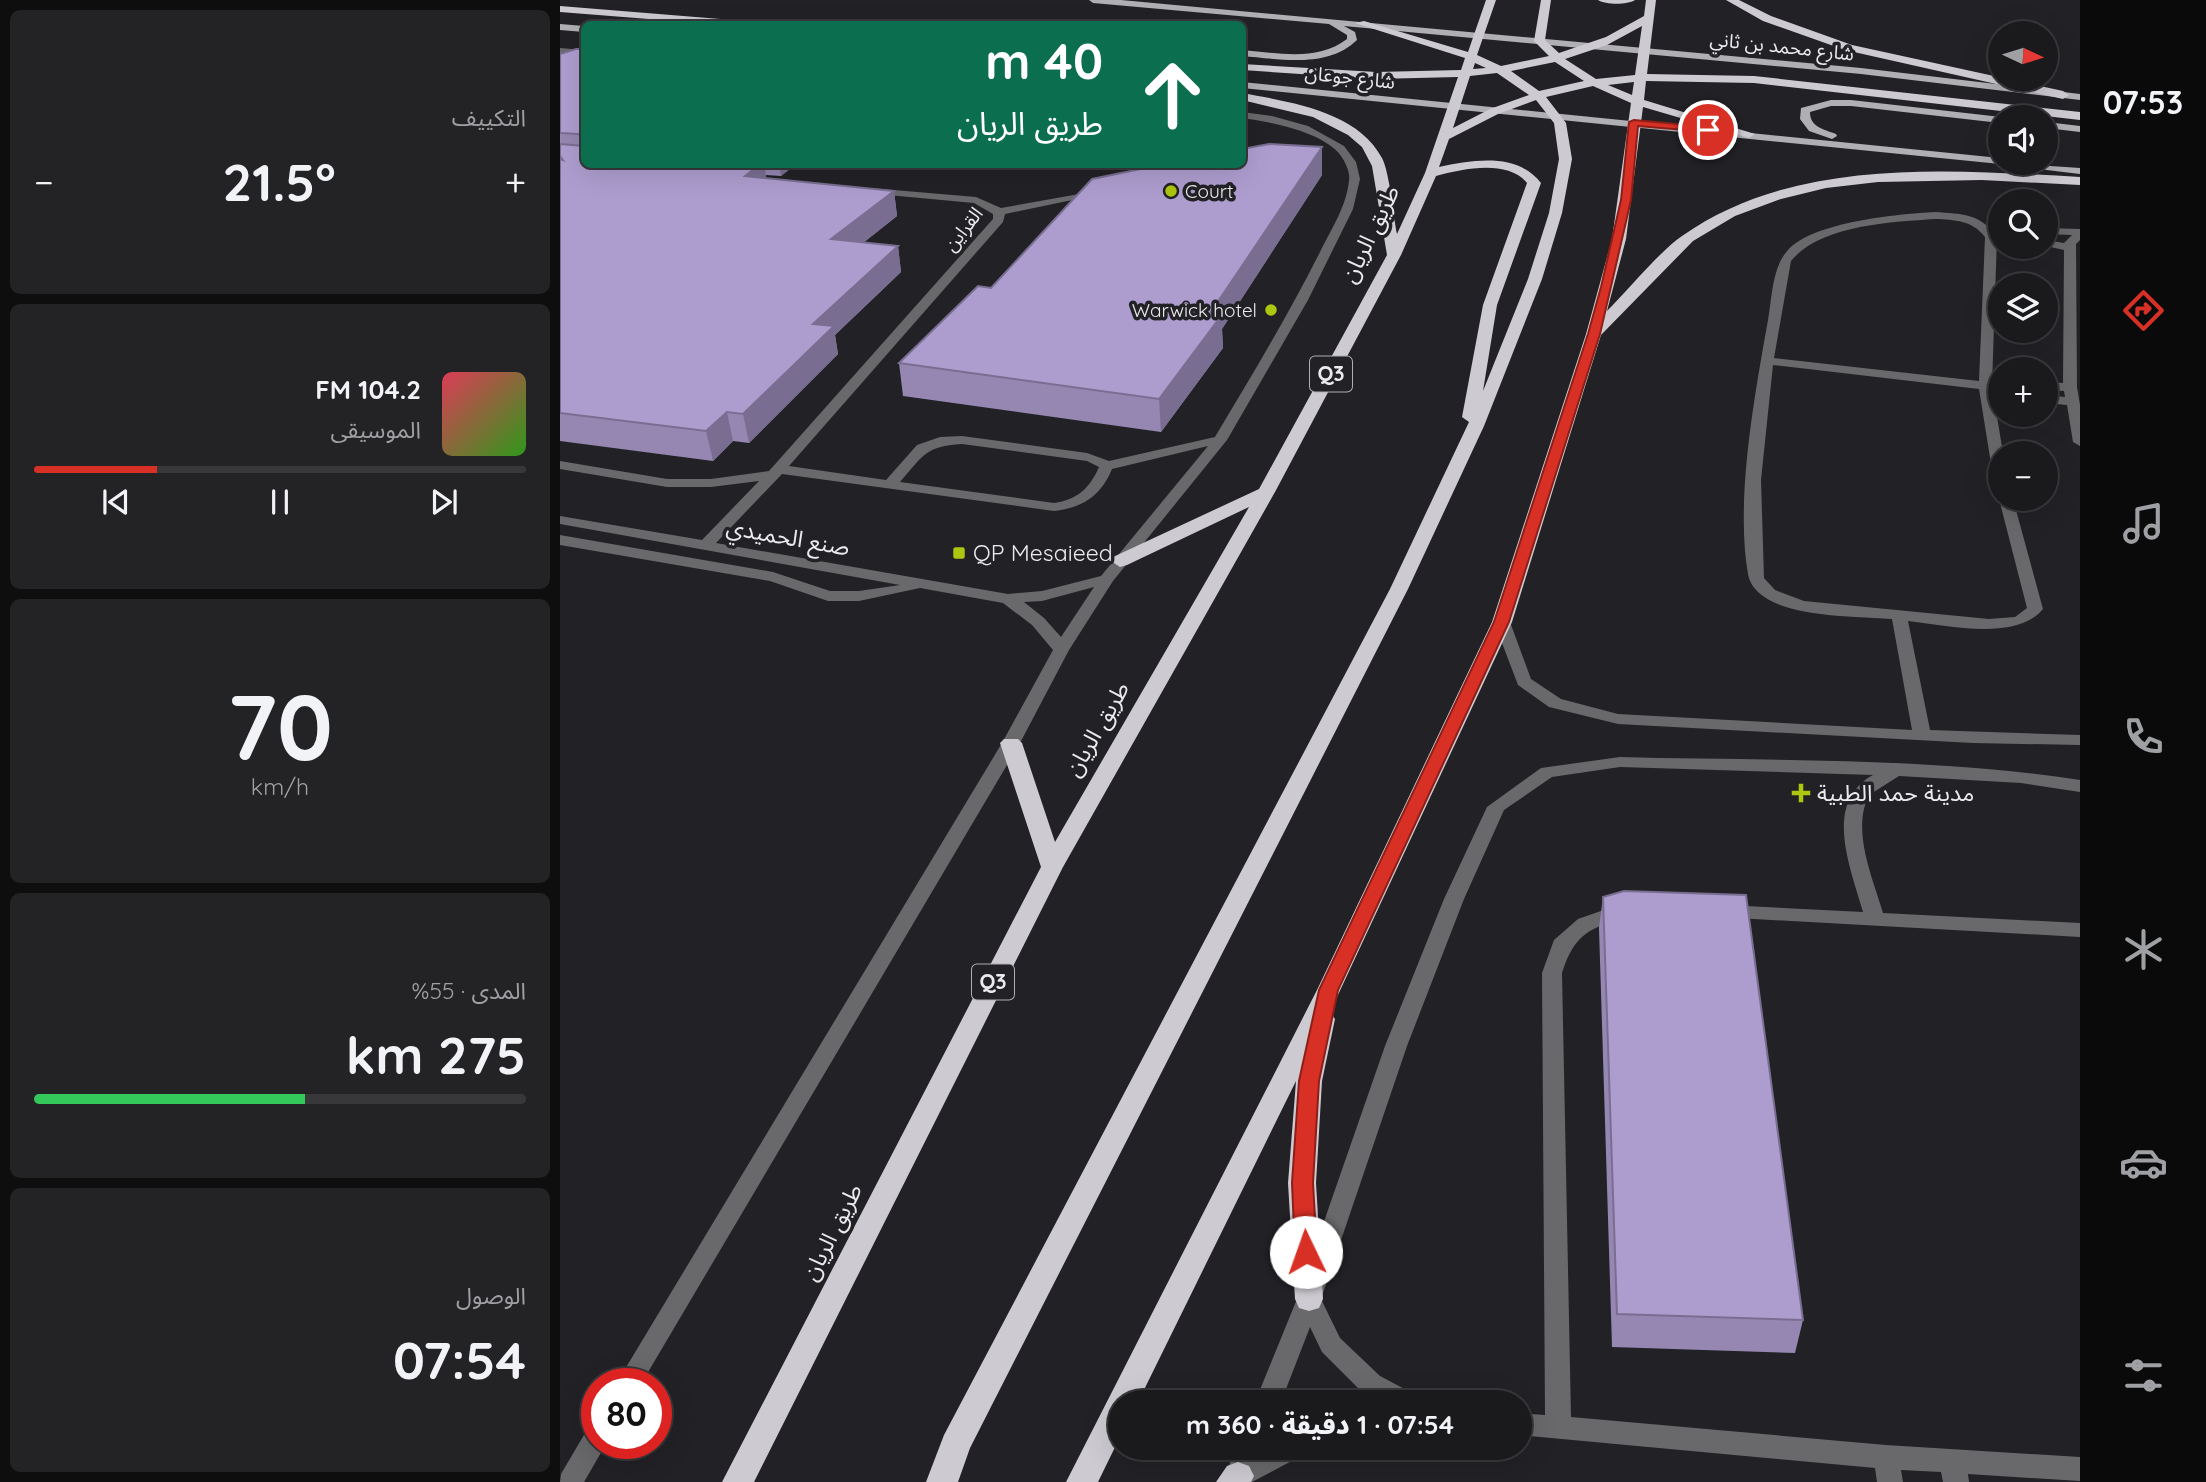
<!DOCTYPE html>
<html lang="ar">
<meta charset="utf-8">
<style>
body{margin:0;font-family:Quicksand,"Noto Sans Arabic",sans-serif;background:#232225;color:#f1f3f6;direction:rtl;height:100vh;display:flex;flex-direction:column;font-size:26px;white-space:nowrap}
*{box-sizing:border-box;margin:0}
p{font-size:23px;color:#9fa0a3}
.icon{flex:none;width:38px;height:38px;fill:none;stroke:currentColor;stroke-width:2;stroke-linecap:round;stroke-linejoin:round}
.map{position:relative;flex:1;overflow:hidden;direction:ltr}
.side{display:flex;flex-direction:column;gap:10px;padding:10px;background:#0e0e0f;width:560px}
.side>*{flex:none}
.hud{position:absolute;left:21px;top:21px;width:665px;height:147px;border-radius:10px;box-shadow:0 7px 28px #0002,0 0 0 2px #38383b;direction:rtl;background:#0b6e4f;color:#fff;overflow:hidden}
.needle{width:46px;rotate:94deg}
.controls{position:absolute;left:1428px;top:21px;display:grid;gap:14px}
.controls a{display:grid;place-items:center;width:70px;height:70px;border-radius:50%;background:#1a191c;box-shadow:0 7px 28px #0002,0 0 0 2px #38383b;font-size:35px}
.speed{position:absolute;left:21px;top:1368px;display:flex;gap:14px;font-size:35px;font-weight:700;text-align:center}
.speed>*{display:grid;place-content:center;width:91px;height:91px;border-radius:50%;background:#1a191c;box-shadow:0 7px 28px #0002,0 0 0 2px #38383b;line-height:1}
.speed .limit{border:10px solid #d22;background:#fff;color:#111}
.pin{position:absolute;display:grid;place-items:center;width:60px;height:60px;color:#fff;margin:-30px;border:4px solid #fff;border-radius:50%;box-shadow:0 2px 7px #0007}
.me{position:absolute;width:77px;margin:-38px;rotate:357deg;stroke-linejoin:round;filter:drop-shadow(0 0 5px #0008)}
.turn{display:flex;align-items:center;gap:24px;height:147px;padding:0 28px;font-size:32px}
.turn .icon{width:91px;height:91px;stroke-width:2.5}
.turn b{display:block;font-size:49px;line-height:60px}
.big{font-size:52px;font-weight:800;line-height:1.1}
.side .widget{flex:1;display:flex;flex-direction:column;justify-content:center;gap:10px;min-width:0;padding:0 24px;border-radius:10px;background:#232225}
.side .dial{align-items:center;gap:0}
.dial b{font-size:91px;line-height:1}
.song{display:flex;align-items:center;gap:21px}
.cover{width:84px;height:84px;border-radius:10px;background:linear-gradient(135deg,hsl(350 70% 55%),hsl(110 70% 35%))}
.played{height:7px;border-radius:4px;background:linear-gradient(90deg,#d93025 25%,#38383b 25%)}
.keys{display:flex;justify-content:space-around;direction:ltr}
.heat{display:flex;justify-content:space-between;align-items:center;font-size:38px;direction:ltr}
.charge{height:10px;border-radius:5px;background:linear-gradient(90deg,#34c759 55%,#38383b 0)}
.trip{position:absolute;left:548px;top:1390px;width:424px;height:70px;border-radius:35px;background:#1a191c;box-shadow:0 7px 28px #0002,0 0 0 2px #38383b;font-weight:800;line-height:70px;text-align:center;direction:rtl}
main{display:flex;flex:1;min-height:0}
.tabs{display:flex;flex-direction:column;width:126px;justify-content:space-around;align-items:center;background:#0a0a0b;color:#9fa0a3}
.tabs .icon{width:49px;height:49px}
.tabs .current{color:#d93025}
.tabs b{font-size:32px;color:#f1f3f6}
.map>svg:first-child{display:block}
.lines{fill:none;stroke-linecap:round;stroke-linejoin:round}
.minor{fill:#69686a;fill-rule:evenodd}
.major{fill:#b0afb4;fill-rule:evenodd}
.highway{fill:#cdcbd1;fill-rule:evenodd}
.wall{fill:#9587b2}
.shaded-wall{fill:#796e91}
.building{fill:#ad9dcf;stroke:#796e91;stroke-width:2}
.route{fill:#d93025;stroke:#8d1f18;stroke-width:2}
.poi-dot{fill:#adc60f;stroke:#222126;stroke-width:2.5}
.labels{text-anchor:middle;stroke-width:7;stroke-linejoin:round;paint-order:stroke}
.far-street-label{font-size:19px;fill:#ebeaed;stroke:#222126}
.far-poi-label{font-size:19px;fill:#ebeaed;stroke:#222126;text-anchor:start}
.shield{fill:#222126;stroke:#afaeb1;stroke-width:2}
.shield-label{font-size:21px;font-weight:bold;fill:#ebeaed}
.street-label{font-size:23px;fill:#ebeaed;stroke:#222126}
.poi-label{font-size:23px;fill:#ebeaed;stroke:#222126;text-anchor:start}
</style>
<main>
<nav class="tabs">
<b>07:53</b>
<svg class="icon current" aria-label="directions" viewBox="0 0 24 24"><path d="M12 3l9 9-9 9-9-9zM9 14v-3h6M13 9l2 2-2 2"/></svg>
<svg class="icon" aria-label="music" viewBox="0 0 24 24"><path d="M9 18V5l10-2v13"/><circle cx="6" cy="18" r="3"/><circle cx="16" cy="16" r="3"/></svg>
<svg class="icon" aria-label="phone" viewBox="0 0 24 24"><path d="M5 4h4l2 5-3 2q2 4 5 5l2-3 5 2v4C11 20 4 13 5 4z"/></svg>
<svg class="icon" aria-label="climate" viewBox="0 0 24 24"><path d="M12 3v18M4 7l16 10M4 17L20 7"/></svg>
<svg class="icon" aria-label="car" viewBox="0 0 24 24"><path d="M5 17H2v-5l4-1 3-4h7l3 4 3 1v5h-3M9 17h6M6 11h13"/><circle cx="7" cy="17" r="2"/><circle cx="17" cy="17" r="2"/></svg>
<svg class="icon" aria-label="filters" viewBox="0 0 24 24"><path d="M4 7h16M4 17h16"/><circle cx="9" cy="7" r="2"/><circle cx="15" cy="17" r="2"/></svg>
</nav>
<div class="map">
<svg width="1520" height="1482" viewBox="0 0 1520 1482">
<rect width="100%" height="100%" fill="#222126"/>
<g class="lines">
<g class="minor">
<path d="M0,48L24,50V56L0,54Z"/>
<path d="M682,112L712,116L748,126L784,146L796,162L800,179L793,209L748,300L667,440L553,581L509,650L460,743L81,1384H56L442,743L493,650L472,625L443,603L360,588L299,601H268L210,581L0,545V535L213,572L270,591H299L340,585L0,524V516L142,540L199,481L151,487H107L0,469V461L107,479H151L209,471L433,219V214L414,203L306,193V189L310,188L416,197L441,208L536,191L541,194L445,214L443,222L229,466L326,480L357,445L380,437L402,436L527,453L549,461L655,437C692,375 729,314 761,250C772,228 787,205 789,180C790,176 788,169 786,165C775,133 711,122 682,118ZM402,444L527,461L539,467C530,488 517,500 494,503L340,482C363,456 365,446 402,444ZM648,446L541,576L482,591L448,594L156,543L222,474L494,511C522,508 541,496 552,469ZM534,587L501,637L484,618L464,602L482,601Z"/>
<path d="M1375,212C1402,214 1420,213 1437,237L1432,386L1443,453H1440V480L1433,476L1419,389L1213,365L1201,480L1204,578L1215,590L1244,601L1429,619L1455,617L1467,608L1439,499L1440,497L1453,499L1483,609C1456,642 1386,625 1348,621L1370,730L1520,735V745L1413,743L1058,724L989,707L958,685L934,622L936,619H948L950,622L971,679L1001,699L1058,714L1352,730L1332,619C1295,616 1225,618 1198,592C1193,587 1189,581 1188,574C1175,501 1195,393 1208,320C1212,298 1212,267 1228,250C1253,222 1338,214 1375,212ZM1375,219C1395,220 1412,220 1425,237L1419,381L1214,358L1231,261C1260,225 1331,222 1375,219Z"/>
<path d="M1486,228L1520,229V240L1516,244L1517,387L1520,405V446L1513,442L1507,405L1486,403V395L1505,397L1504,391L1486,390V382L1503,383L1504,250L1486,246V240L1504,243L1512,235L1486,234Z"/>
<path d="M1060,757C1213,761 1369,757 1520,780V792L1461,783L1339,776L1309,795C1291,831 1313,878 1323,913L1520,923V937L1159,917L1156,912L1159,907L1166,905L1303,912C1291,869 1262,803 1313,775L1060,767L992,777L944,810L904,899L847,1046L761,1299L780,1338L820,1376L854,1394L858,1402H821L802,1392L762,1352L750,1327L721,1402H695L737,1299L825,1046L884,899L927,807L981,768Z"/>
<path d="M1061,904L1068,906L1071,911L1068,916C1030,929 1015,932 1002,973L1011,1417L1326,1445L1520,1457V1481L1408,1474L1409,1482H1383L1381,1472L1341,1470L1343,1482H1317L1315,1468L959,1435V1413L985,1415L982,973L994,940L1018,919Z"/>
<path d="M37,1425V1444H46L24,1482H0L1,1474L28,1428Z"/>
<path d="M676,1447H702L700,1451L708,1447H747L743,1455L692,1482H665L664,1479Z"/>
</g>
<g class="major">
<path d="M529,0H561L1301,68L1520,94V100L1301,74L784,26L795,32L797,40C767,69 720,59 682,56V50C718,53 757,62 787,39V35L769,24L533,3Z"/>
<path d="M0,24L24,26V32L0,30Z"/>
<path d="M682,82L1440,158V163H1444L1440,164L682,88Z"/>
<path d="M1271,100H1291L1441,117L1440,123L1291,106H1271L1250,112C1250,127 1263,129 1276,134L1277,136L1272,139L1249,131L1240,119L1241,108Z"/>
<path d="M1486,122L1520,126V132L1486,128Z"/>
<path d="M1448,163L1520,168V174L1453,166Z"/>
</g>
<g class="highway">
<path d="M926,0H936L917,55L941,66L989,56L974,41L981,0H991L985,40L999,53L1046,37L1084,16L1086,0H1096L1087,74L1194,76L1520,112V120L1194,83L1086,81L1084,100L1195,134L1189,138L1083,107L1066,239L1047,311C1068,290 1099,252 1122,236C1235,156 1390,170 1520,177V185L1422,180L1318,182L1266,188L1221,199L1175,216L1133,241L1041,335L952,622L770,1012L775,1019L762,1081L756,1183L763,1299L759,1308L749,1311L739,1308L735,1299L728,1183L736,1081L578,1402H560V1437L538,1482H506L757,990L932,622L1026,334L1052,239L1071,103L1033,86L986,97L1006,123L1012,159L1002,213L982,279L924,426L848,589L410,1448L398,1482H366L384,1435L830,589L909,422L902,417L923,305L967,183C947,159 903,169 876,176L841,255L715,492L503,867L194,1482H162L481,867L440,743L444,739H458L462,743L495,842L689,507L567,565L560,567L551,561L553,557L699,489L827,255L812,166L802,147L788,135L753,117L682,100V93C730,102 797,111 822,158C830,174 833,215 837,234L865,173L898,77L816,79L682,70V64L816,72L901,70L905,58L795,23L804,21L908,52ZM1082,26L1075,75L1036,79L1005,59L1047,45ZM995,62L1024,81L979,91L951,71ZM915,63L926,68L913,69ZM937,73L969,95L930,109L893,128L910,76ZM1074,82L1072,95L1048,85ZM976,100L994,123L999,159L989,213L968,279L923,391L937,305L981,183C957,152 913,160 879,167L889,139L938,114Z"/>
<path d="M1038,0H1075C1067,5 1046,5 1038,0Z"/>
<path d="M1166,0H1179L1211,16L1292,45L1503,91L1509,95L1503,99L1285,50L1203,21Z"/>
<path d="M0,6L185,21L190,24H152L0,12Z"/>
<path d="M678,1462L689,1466L694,1476L691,1482H656L667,1466Z"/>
</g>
</g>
<g class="wall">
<path d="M24,49V164H236L221,176L206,175V178L334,191L337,216L303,243L338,246L341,272L275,335L278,354L189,443L173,441L153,461L0,441V54Z"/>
<path d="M762,175L662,329L663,348L601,432L343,396L339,363L431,288Z"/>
<path d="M1043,897L1243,1320L1235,1353L1052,1347L1039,928Z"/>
</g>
<g class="shaded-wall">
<path d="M762,147V175L662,329L663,348L601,432L599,399L649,315Z"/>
<path d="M200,164H204L208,187L185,176Z"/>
<path d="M219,164H236L221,176Z"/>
<path d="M334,191L337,216L275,265L271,239Z"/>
<path d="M338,246L341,272L275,335L278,354L189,443L183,414L253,324Z"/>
<path d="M167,412L173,441L153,461L146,431Z"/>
</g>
<g class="building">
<path d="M16,49H24V137H21L19,134L0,133V54Z"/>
<path d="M0,144L24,146V164H200L185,176L334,191L271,239L338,246L253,324L274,326L183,414L167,412L146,431L0,413V159L3,160L0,156Z"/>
<path d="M709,144L762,147L649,315L661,316L599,399L339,363L418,286L431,288L532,179L605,164H682V149Z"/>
<path d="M1064,891L1186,895L1243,1320L1057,1314L1043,897Z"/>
</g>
<path class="route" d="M1074,120L1148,127L1152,130L1148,132L1078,126L1071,200L1040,334L949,622L778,990L759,1081L753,1183L757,1252L754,1259L746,1261L738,1259L735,1252L732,1183L739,1081L759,990L934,622L1028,334L1041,287L1061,200L1069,122Z"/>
<g class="poi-dot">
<circle cx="611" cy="191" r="7"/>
<circle cx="711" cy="310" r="7"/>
<rect x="392" y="546" width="14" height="14" rx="3.5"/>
<path d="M1237.5 782.5h7v7h7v7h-7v7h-7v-7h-7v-7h7z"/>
</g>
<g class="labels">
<g class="far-street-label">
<text transform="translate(1222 46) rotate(6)" y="7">شارع محمد بن ثاني</text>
<text transform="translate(790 77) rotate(6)" y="7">شارع جوعان</text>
<text transform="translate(403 229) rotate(-52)" y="7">القراين</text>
</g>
<g class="far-poi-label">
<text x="625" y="198">Court</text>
<text x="697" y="317" text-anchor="end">Warwick hotel</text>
</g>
<g class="shield">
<rect x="750" y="356.5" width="42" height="35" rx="5"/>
<rect x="412" y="964.5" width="42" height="35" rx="5"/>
</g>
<g class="shield-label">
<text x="771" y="381">Q3</text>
<text x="433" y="989">Q3</text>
</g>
<g class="street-label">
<text transform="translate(810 234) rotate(-64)" y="8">طريق الريان</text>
<text transform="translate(228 537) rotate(10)" y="8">صنع الحميدي</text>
<text transform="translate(537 729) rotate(-60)" y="8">طريق الريان</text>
<text transform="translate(272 1232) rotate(-63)" y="8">طريق الريان</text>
</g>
<g class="poi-label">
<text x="413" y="561">QP Mesaieed</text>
<text x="1257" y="801">مدينة حمد الطبية</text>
</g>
</g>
</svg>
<div class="controls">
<a><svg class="needle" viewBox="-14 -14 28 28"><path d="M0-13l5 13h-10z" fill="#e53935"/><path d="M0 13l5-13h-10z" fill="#9fa0a3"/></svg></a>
<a><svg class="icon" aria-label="sound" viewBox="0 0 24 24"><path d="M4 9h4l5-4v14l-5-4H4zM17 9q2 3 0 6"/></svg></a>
<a><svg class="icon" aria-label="search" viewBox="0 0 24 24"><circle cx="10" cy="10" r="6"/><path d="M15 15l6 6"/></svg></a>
<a><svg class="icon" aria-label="layers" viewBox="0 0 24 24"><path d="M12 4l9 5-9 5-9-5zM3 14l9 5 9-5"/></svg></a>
<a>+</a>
<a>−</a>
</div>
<div class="speed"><div class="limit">80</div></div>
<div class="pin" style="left:1148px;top:130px;background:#d93025"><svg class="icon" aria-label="arrive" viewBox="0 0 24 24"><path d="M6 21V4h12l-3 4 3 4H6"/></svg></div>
<svg class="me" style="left:746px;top:1252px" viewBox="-20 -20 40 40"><circle r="19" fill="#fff"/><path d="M0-13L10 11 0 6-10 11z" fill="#d93025"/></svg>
<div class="trip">07:54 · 1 دقيقة · 360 m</div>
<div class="hud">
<div class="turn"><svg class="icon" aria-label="ahead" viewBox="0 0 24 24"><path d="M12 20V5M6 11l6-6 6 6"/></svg><div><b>40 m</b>طريق الريان</div></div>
</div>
</div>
<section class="side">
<div class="widget"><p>التكييف</p>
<div class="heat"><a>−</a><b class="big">21.5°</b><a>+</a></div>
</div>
<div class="widget">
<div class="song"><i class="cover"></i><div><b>104.2 FM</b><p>الموسيقى</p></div></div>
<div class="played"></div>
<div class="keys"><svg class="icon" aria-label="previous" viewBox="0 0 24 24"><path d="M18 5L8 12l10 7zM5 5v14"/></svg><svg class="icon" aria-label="pause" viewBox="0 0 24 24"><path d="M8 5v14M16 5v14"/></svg><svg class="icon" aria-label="next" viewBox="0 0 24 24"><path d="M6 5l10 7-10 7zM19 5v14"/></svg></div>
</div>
<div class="widget dial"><b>70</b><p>km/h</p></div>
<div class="widget"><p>المدى · 55%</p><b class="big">275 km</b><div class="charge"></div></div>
<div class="widget"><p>الوصول</p><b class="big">07:54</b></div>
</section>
</main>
